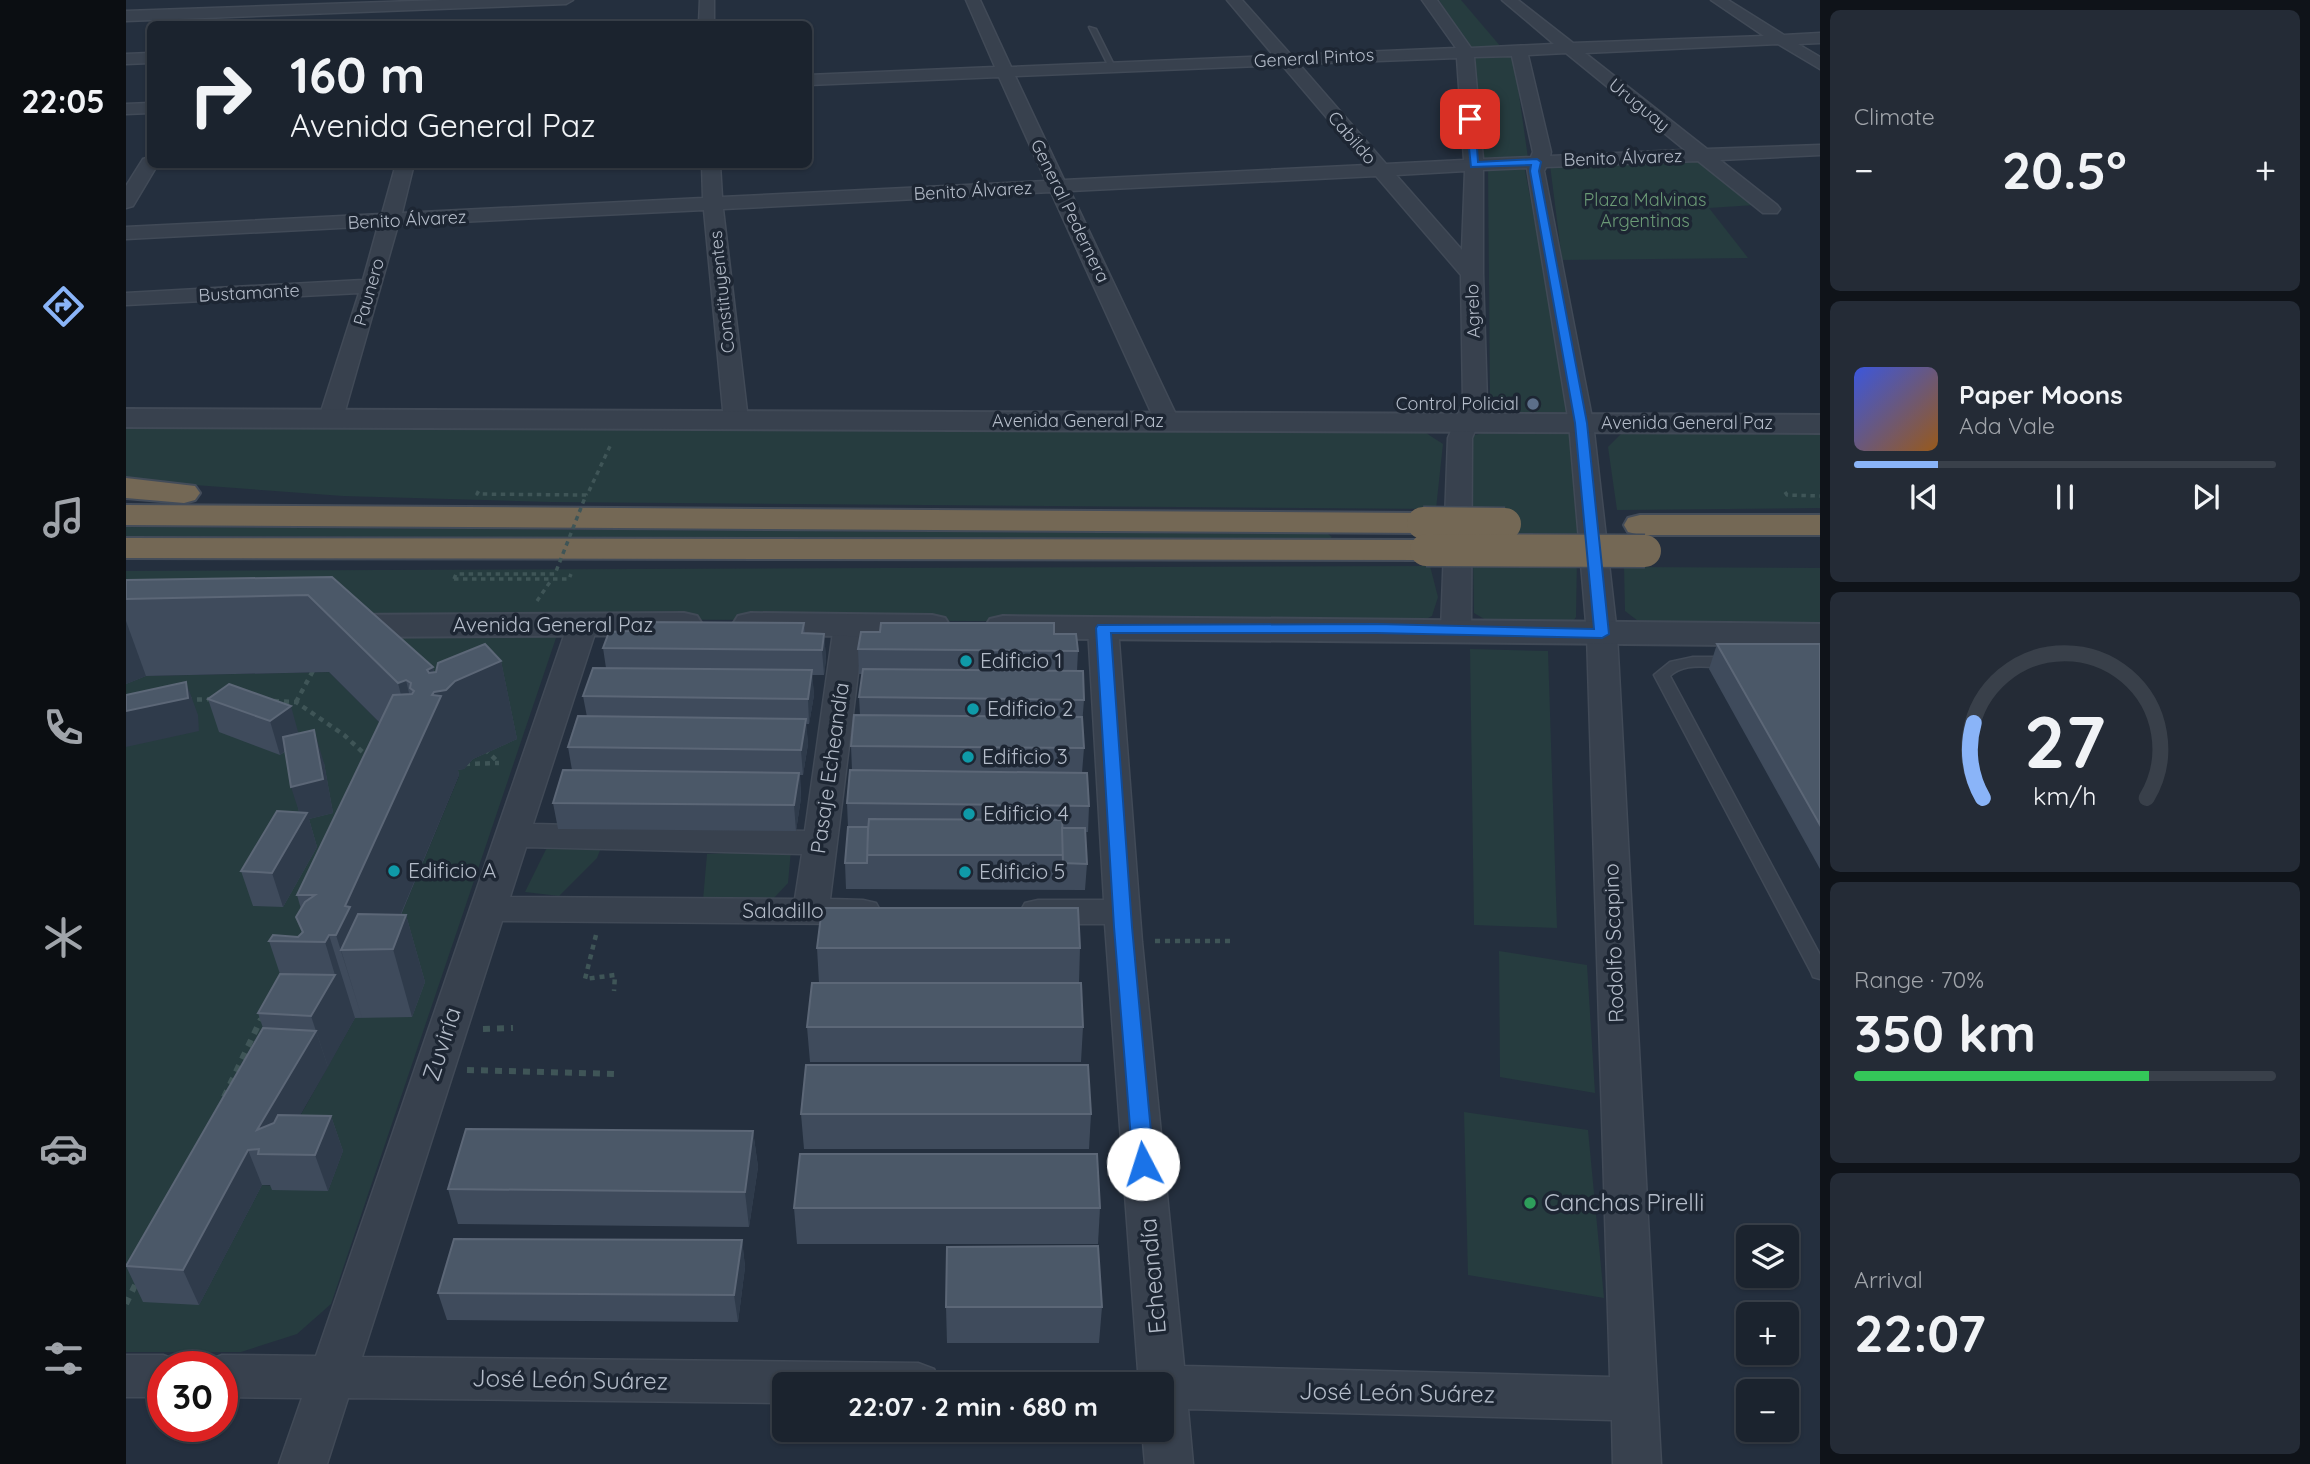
<!DOCTYPE html>
<meta charset="utf-8">
<style>
body{margin:0;font-family:Quicksand,sans-serif;background:#242b36;color:#f1f3f6;height:100vh;display:flex;flex-direction:column;font-size:26px;white-space:nowrap}
*{box-sizing:border-box;margin:0}
p{font-size:23px;color:#a0a4aa}
.icon{flex:none;width:38px;height:38px;fill:none;stroke:currentColor;stroke-width:2;stroke-linecap:round;stroke-linejoin:round}
.map{position:relative;flex:1;overflow:hidden}
.side{display:flex;flex-direction:column;gap:10px;padding:10px;background:#0f1319;width:490px}
.side>*{flex:none}
.hud{position:absolute;left:21px;top:21px;width:665px;height:147px;border-radius:10px;box-shadow:0 2px 5px #0004,0 0 0 2px #39404a;background:#1b232e;color:#f1f3f6;overflow:hidden}
.fabs{position:absolute;left:1610px;top:1225px;display:grid;gap:14px}
.fabs a{display:grid;place-items:center;width:63px;height:63px;border-radius:10px;background:#1b232e;box-shadow:0 2px 5px #0004,0 0 0 2px #39404a;font-size:35px}
.speed{position:absolute;left:21px;top:1351px;display:flex;gap:14px;font-size:35px;font-weight:700;text-align:center}
.speed>*{display:grid;place-content:center;width:91px;height:91px;border-radius:50%;background:#1b232e;box-shadow:0 2px 5px #0004,0 0 0 2px #39404a;line-height:1}
.speed .limit{border:10px solid #d22;background:#fff;color:#111}
.pin{position:absolute;display:grid;place-items:center;width:60px;height:60px;color:#fff;margin:-30px;border-radius:14px;box-shadow:0 4px 10px #0006}
.me{position:absolute;width:77px;margin:-38px;rotate:355deg;stroke-linejoin:round;filter:drop-shadow(0 0 5px #0008)}
.turn{display:flex;align-items:center;gap:24px;height:147px;padding:0 28px;font-size:32px}
.turn .icon{width:91px;height:91px;stroke-width:2.5}
.turn b{display:block;font-size:49px;line-height:60px}
.big{font-size:52px;font-weight:800;line-height:1.1}
.side .widget{flex:1;display:flex;flex-direction:column;justify-content:center;gap:10px;min-width:0;padding:0 24px;border-radius:10px;background:#242b36}
.side .dial{align-items:center;gap:0}
.dial svg{height:182px;overflow:visible;fill:none;stroke:#39404a;stroke-width:7;stroke-linecap:round;text-anchor:middle}
.dial text{fill:#f1f3f6;stroke:none}
.song{display:flex;align-items:center;gap:21px}
.cover{width:84px;height:84px;border-radius:10px;background:linear-gradient(135deg,hsl(230 70% 55%),hsl(30 70% 35%))}
.played{height:7px;border-radius:4px;background:linear-gradient(90deg,#8ab4f8 20%,#39404a 20%)}
.keys{display:flex;justify-content:space-around;direction:ltr}
.heat{display:flex;justify-content:space-between;align-items:center;font-size:38px;direction:ltr}
.charge{height:10px;border-radius:5px;background:linear-gradient(90deg,#34c759 70%,#39404a 0)}
.trip{position:absolute;left:646px;top:1372px;width:402px;height:70px;border-radius:10px;background:#1b232e;box-shadow:0 2px 5px #0004,0 0 0 2px #39404a;font-weight:800;line-height:70px;text-align:center}
main{display:flex;flex:1;min-height:0}
.tabs{display:flex;flex-direction:column;width:126px;justify-content:space-around;align-items:center;background:#0b0e12;color:#a0a4aa}
.tabs .icon{width:49px;height:49px}
.tabs .active{color:#8ab4f8}
.tabs b{font-size:32px;color:#f1f3f6}
.map>svg:first-child{display:block}
.green{fill:#263c3f}
.lines{fill:none;stroke-linecap:round;stroke-linejoin:round}
.service-casing{stroke:#414a57;stroke-width:3}
.minor-casing{stroke:#414a57;stroke-width:3}
.tertiary-casing{stroke:#414a57;stroke-width:4}
.motorway-casing{stroke:#434c59;stroke-width:4}
.path-far2{stroke:#3f5557;stroke-width:3.5;stroke-dasharray:4.5 4.5;stroke-linecap:butt}
.path-far1{stroke:#3f5557;stroke-width:4.5;stroke-dasharray:5 5;stroke-linecap:butt}
.path{stroke:#3f5557;stroke-width:6;stroke-dasharray:7 7;stroke-linecap:butt}
.service{fill:#38414e;fill-rule:evenodd}
.minor{fill:#38414e;fill-rule:evenodd}
.tertiary{fill:#38414e;fill-rule:evenodd}
.motorway{fill:#746855;fill-rule:evenodd}
.motorway-bridge-casing{stroke:#434c59;stroke-width:35;stroke-linecap:butt}
.path-bridge{stroke:#3f5557;stroke-width:3.5;stroke-dasharray:4.5 4.5;stroke-linecap:butt}
.motorway-bridge{stroke:#746855;stroke-width:32}
.wall{fill:#3f4b5c}
.shaded-wall{fill:#2f3b4b}
.building{fill:#4b5868;stroke:#5c6777;stroke-width:2}
.route{fill:#1a73e8;stroke:#114b97;stroke-width:2}
.service-dot{fill:#5c6f8a;stroke:#1d2633;stroke-width:2.5}
.culture-dot{fill:#0f9aa8;stroke:#1d2633;stroke-width:2.5}
.leisure-dot{fill:#2e9e5b;stroke:#1d2633;stroke-width:2.5}
.labels{text-anchor:middle;stroke-width:7;stroke-linejoin:round;paint-order:stroke}
.far-street-label{font-size:18px;fill:#b4bcc9;stroke:#1d2633}
.far-park-label{font-size:18px;fill:#6b9a76;stroke:#1d2633}
.far-poi-label{font-size:18px;fill:#b4bcc9;stroke:#1d2633;text-anchor:end}
.street-label{font-size:21px;fill:#b4bcc9;stroke:#1d2633}
.poi-label{font-size:21px;fill:#b4bcc9;stroke:#1d2633;text-anchor:start}
.near-street-label{font-size:24px;fill:#b4bcc9;stroke:#1d2633}
.near-poi-label{font-size:24px;fill:#b4bcc9;stroke:#1d2633;text-anchor:start}
</style>
<main>
<nav class="tabs">
<b>22:05</b>
<svg class="icon active" aria-label="directions" viewBox="0 0 24 24"><path d="M12 3l9 9-9 9-9-9zM9 14v-3h6M13 9l2 2-2 2"/></svg>
<svg class="icon" aria-label="music" viewBox="0 0 24 24"><path d="M9 18V5l10-2v13"/><circle cx="6" cy="18" r="3"/><circle cx="16" cy="16" r="3"/></svg>
<svg class="icon" aria-label="phone" viewBox="0 0 24 24"><path d="M5 4h4l2 5-3 2q2 4 5 5l2-3 5 2v4C11 20 4 13 5 4z"/></svg>
<svg class="icon" aria-label="climate" viewBox="0 0 24 24"><path d="M12 3v18M4 7l16 10M4 17L20 7"/></svg>
<svg class="icon" aria-label="car" viewBox="0 0 24 24"><path d="M5 17H2v-5l4-1 3-4h7l3 4 3 1v5h-3M9 17h6M6 11h13"/><circle cx="7" cy="17" r="2"/><circle cx="17" cy="17" r="2"/></svg>
<svg class="icon" aria-label="filters" viewBox="0 0 24 24"><path d="M4 7h16M4 17h16"/><circle cx="9" cy="7" r="2"/><circle cx="15" cy="17" r="2"/></svg>
</nav>
<div class="map">
<svg width="1694" height="1464" viewBox="0 0 1694 1464">
<rect width="100%" height="100%" fill="#242f3e"/>
<g class="green">
<path d="M1313,0H1335L1375,47L1345,48Z"/>
<path d="M1387,53L1402,158L1358,160L1348,55Z"/>
<path d="M1569,159L1629,205L1583,208L1622,258L1436,260L1424,165Z"/>
<path d="M1398,165L1445,412L1382,413L1364,397L1362,166Z"/>
<path d="M0,423L1297,431L1317,444L1310,509L424,502L217,496L0,480Z"/>
<path d="M1442,429L1453,438L1450,617L1445,624L1365,623L1348,613L1345,436L1365,431Z"/>
<path d="M1694,430V508L1491,510L1482,447L1497,432Z"/>
<path d="M0,527L1202,534L1206,537L1203,539L0,536Z"/>
<path d="M1304,566L1312,597L1306,616L1292,623L0,617V571Z"/>
<path d="M1498,567L1694,568V624L1512,621L1499,611Z"/>
<path d="M431,635L205,1304L171,1334L115,1352H0V684L20,676L203,672L292,761L73,1305L136,1185L202,1191L217,1151L155,1150L229,1018H236L244,989L333,776L326,771L338,769L347,759L226,653L60,640Z"/>
<path d="M1344,649L1422,651L1431,928L1348,925Z"/>
<path d="M428,833L480,835L471,858L433,896L399,892Z"/>
<path d="M665,850L662,883L647,899L577,900L581,854Z"/>
<path d="M1373,951L1461,965L1469,1093L1374,1077Z"/>
<path d="M1338,1112L1462,1130L1478,1298L1342,1275Z"/>
</g>
<g class="lines">
<g class="service-casing">
<g id="service">
<path d="M963,27L970,29L990,69L983,67Z"/>
<path d="M1567,657H1604L1611,661C1595,675 1565,657 1544,676L1694,955V979L1687,977L1685,972L1528,675L1544,662Z"/>
</g>
</g>
<g class="minor-casing">
<g id="minor">
<path d="M317,0H447L440,4L0,21V11Z"/>
<path d="M574,0H588V24H573Z"/>
<path d="M840,0H854L885,67L1148,56L1101,0H1116L1165,55L1330,48L1296,0H1311L1345,48L1428,44L1376,0H1392L1447,43L1638,36L1585,0H1602L1658,35L1694,33V43L1672,44L1694,57V69L1652,44L1459,53L1581,149L1694,145V155L1594,160L1651,205L1654,209L1651,213H1637L1572,161L1420,167L1418,171L1467,423L1491,634L1535,1464H1487L1486,1420L1062,1409L1067,1464H1019L1016,1430H1036V1384H1013L979,924H912L899,921L894,912L899,903L912,900H978L962,628L967,622L977,619L987,622L992,628L1016,942L1058,1366L1484,1377L1461,634L1443,423L1401,168L1357,170V274L1361,402L1346,438L1345,631L1340,637L1330,640L1320,637L1315,631L1322,438L1337,402L1335,275L1250,176L944,191L1053,421L1050,426L1041,428L1032,426L1029,421L925,192L597,209L622,420L619,425L610,427L601,425L598,420L578,210L272,225L217,418L214,423L205,425L196,423L193,418L233,293L0,305V293L237,280L252,226L0,239V227L256,214L270,164H288L276,213L577,198L576,164H594L596,197L920,181L873,77L682,85V75L869,67ZM1440,53L1559,150L1424,156L1425,152L1402,55ZM1386,56L1407,152L1405,157L1357,159L1348,57ZM1331,58L1338,160L1260,164L1173,64ZM1156,65L1241,165L938,180L889,76ZM1339,171L1336,250L1270,175Z"/>
<path d="M24,53V63L0,64V54Z"/>
<path d="M24,103V113L0,114V104Z"/>
<path d="M24,157V164H32L7,206L0,208V186L17,159Z"/>
<path d="M457,615L467,618L472,624L407,824L679,831L708,625L713,619L723,616L733,619L738,625L704,899L737,900L750,903L755,912L750,921L737,924L376,921L236,1357L792,1363L808,1369L815,1384H658V1403L222,1398L201,1464H153L176,1398L96,1397V1367H77L80,1361L96,1355L190,1356L442,624L447,618ZM400,847L676,854L669,899L384,897Z"/>
<path d="M0,1355H37L53,1361L56,1367H37V1397H0Z"/>
</g>
</g>
<g class="tertiary-casing">
<g id="tertiary">
<path d="M0,409L1694,415V433L0,427Z"/>
<path d="M558,613L571,616L576,624L571,632L558,635L209,637L196,634L191,626L196,618L209,615Z"/>
<path d="M625,613L806,615L819,618L824,626L819,634L806,637L625,635L612,632L607,624L612,616Z"/>
<path d="M877,616L1694,624V646L877,638L864,635L859,627L864,619Z"/>
</g>
</g>
<g class="motorway-casing">
<g id="motorway">
<path d="M0,478L69,486L74,493L69,500L58,503L0,498Z"/>
<path d="M0,505L1297,513L1309,516L1313,523L1309,530L1297,533L0,525Z"/>
<path d="M1514,515H1694V535H1514L1502,532L1498,525L1502,518Z"/>
<path d="M0,538L1300,540L1312,543L1317,550L1312,557L1300,560L0,558Z"/>
</g>
</g>
<g class="path-far2">
<path d="M463,491L485,444"/>
<path d="M1659,492L1661,495L1694,496"/>
<path d="M328,579H443L445,574"/>
<path d="M411,601L426,579"/>
</g>
<g class="path-far1">
<path d="M61,700L87,699"/>
<path d="M148,701L170,702L218,735L243,758"/>
<path d="M170,702L188,669"/>
<path d="M359,749L373,763"/>
<path d="M339,764L373,763"/>
<path d="M470,935L459,979L489,975L488,991"/>
<path d="M1029,941H1106"/>
<path d="M134,1021L136,1017"/>
</g>
<g class="path">
<path d="M357,1029L387,1028"/>
<path d="M341,1070L492,1074"/>
<path d="M98,1097L135,1019"/>
<path d="M0,1304L12,1279"/>
</g>
<use href="#service" class="service"/>
<use href="#minor" class="minor"/>
<use href="#tertiary" class="tertiary"/>
<use href="#motorway" class="motorway"/>
<g class="motorway-bridge-casing">
<g id="motorway-bridge">
<path d="M1297,523L1379,524"/>
<path d="M1300,550L1519,551"/>
</g>
</g>
<path class="path-bridge" d="M328,579L330,574H429L460,495L351,494L353,490"/>
<use href="#motorway-bridge" class="motorway-bridge"/>
</g>
<g class="wall">
<path d="M206,577L307,667L308,672L375,661L391,739L347,759L338,769L332,770L333,775L275,915H280L299,982L286,1017L229,1018L174,1115L205,1116L217,1151L202,1191L146,1190L144,1185H136L73,1305L17,1302L0,1266L137,1028L132,1013L154,974L143,941L172,937L176,933L170,917L175,909L171,895L254,723L203,672L20,676L0,684V580Z"/>
<path d="M678,623L679,633L698,634L700,659L698,675H686L688,695L683,724H680L682,744L677,775H674L675,798L670,831L432,829L427,803L446,770L442,747L461,717L457,696L480,668L477,648Z"/>
<path d="M928,634L952,651L951,671L958,700L956,725L958,748L956,773L963,806L962,832H959L961,864L959,890L720,889L719,863L722,827L721,803L726,770L725,746L734,715L733,697L736,674H733L732,649Z"/>
<path d="M1591,644H1694V869L1583,669Z"/>
<path d="M103,684L173,733L198,763L207,813L183,819L191,847L157,907L127,906L115,871L173,812L160,751L154,755L93,732L82,699Z"/>
<path d="M691,948H954L953,983L957,1027L955,1062H684L681,1027L693,983Z"/>
<path d="M675,1114H965L963,1149H678Z"/>
<path d="M627,1131L632,1167L623,1227L332,1224L322,1189Z"/>
<path d="M668,1208H974L972,1244H671Z"/>
<path d="M616,1240L619,1267L612,1322L321,1320L312,1293Z"/>
<path d="M820,1307H976L973,1343H821Z"/>
</g>
<g class="shaded-wall">
<path d="M0,621L20,676L0,684Z"/>
<path d="M698,634L700,659L698,675L696,650Z"/>
<path d="M375,661L391,739L347,759L338,769L332,770L333,775L260,949L215,950L236,1018L210,935L219,906L289,751L272,683L280,680L294,741L301,670L307,667L312,691L329,681Z"/>
<path d="M686,670L688,695L683,724L682,699Z"/>
<path d="M60,682L72,715L73,731L0,747V711Z"/>
<path d="M165,706L174,739L154,755L144,721Z"/>
<path d="M680,719L682,744L677,775L675,750Z"/>
<path d="M188,730L198,763L207,813L183,819L191,847L157,907L146,873L176,821L165,787Z"/>
<path d="M673,773L675,798L670,831L668,805Z"/>
<path d="M280,915L299,982L286,1017L267,949Z"/>
<path d="M203,935L229,1018L202,1067L185,1016L209,975L199,942Z"/>
<path d="M190,1031L202,1067L151,1155L131,1130Z"/>
<path d="M205,1116L217,1151L202,1191L189,1155Z"/>
<path d="M627,1131L632,1167L623,1227L619,1192Z"/>
<path d="M122,1150L136,1185L73,1305L57,1270Z"/>
<path d="M616,1240L619,1267L612,1322L608,1295Z"/>
</g>
<g class="building">
<path d="M206,577L307,667L301,670L303,673L310,672L312,663L359,644L375,661L329,681L320,690L308,692L306,695L315,696L219,906L224,907L210,935H203L199,942L143,941L147,935L172,937L177,932L170,917L179,902L189,895H171L267,695L286,694L288,691L284,688L285,683L280,680L272,683L182,595L0,599V580Z"/>
<path d="M505,622L678,623L676,633L698,634L696,650L477,648L483,632L503,631Z"/>
<path d="M755,623H928V634H950L952,651L732,649L735,632H754Z"/>
<path d="M1591,644H1694V825Z"/>
<path d="M467,668L686,670L682,699L457,696Z"/>
<path d="M737,669L957,671L958,700L733,697Z"/>
<path d="M60,682L62,698L0,711V695Z"/>
<path d="M103,684L165,706L144,721L82,699Z"/>
<path d="M728,715L956,717L958,748L725,746Z"/>
<path d="M452,716L680,719L675,750L442,747Z"/>
<path d="M188,730L197,779L165,787L157,737Z"/>
<path d="M437,770L673,773L668,805L427,803Z"/>
<path d="M724,770L961,773L963,806L721,803Z"/>
<path d="M151,811L181,813L146,873L115,871Z"/>
<path d="M743,819L936,820L938,855H740Z"/>
<path d="M722,827H742L741,863H719Z"/>
<path d="M936,828H959L961,864L937,863Z"/>
<path d="M696,908H952L954,948H691Z"/>
<path d="M232,914L280,915L267,949L215,950Z"/>
<path d="M154,974L209,975L185,1016L132,1013Z"/>
<path d="M686,983H955L957,1027H681Z"/>
<path d="M137,1028L190,1031L131,1130L148,1123L152,1115L205,1116L189,1155L132,1154L133,1149L122,1150L57,1270L0,1266Z"/>
<path d="M680,1065H962L965,1114H675Z"/>
<path d="M340,1129L627,1131L619,1192L322,1189Z"/>
<path d="M674,1154H971L974,1208H668Z"/>
<path d="M328,1239L616,1240L608,1295L312,1293Z"/>
<path d="M972,1246L976,1307H820L821,1247Z"/>
</g>
<path class="route" d="M1344,117L1349,119L1352,162L1411,159L1415,162L1413,171L1461,423L1483,634L1476,638L1250,633H985L1006,927L1028,1164L1024,1170L1017,1173L1010,1170L1007,1164L988,927L970,628L972,625L1250,624L1468,629L1449,423L1404,171L1405,165L1345,167L1340,119Z"/>
<circle class="service-dot" cx="1407" cy="404" r="7"/>
<g class="culture-dot">
<circle cx="840" cy="661" r="7"/>
<circle cx="847" cy="709" r="7"/>
<circle cx="842" cy="757" r="7"/>
<circle cx="843" cy="814" r="7"/>
<circle cx="268" cy="871" r="7"/>
<circle cx="839" cy="872" r="7"/>
</g>
<circle class="leisure-dot" cx="1404" cy="1203" r="7"/>
<g class="labels">
<g class="far-street-label">
<text transform="translate(1188 58) rotate(-3)" y="6">General Pintos</text>
<text transform="translate(1513 105) rotate(39)" y="6">Uruguay</text>
<text transform="translate(1226 138) rotate(49)" y="6">Cabildo</text>
<text transform="translate(1497 158) rotate(-2)" y="6">Benito Álvarez</text>
<text transform="translate(847 191) rotate(-3)" y="6">Benito Álvarez</text>
<text transform="translate(944 211) rotate(64)" y="6">General Pedernera</text>
<text transform="translate(281 220) rotate(-3)" y="6">Benito Álvarez</text>
<text transform="translate(243 292) rotate(-74)" y="6">Paunero</text>
<text transform="translate(596 292) rotate(-96)" y="6">Constituyentes</text>
<text transform="translate(123 293) rotate(-3)" y="6">Bustamante</text>
<text transform="translate(1347 311) rotate(-92)" y="6">Agrelo</text>
<text x="952" y="427">Avenida General Paz</text>
<text x="1561" y="429">Avenida General Paz</text>
</g>
<g class="far-park-label">
<text x="1519" y="206">Plaza Malvinas<tspan x="1519" dy="21">Argentinas</tspan></text>
</g>
<g class="far-poi-label">
<text x="1393" y="410">Control Policial</text>
</g>
<g class="street-label">
<text x="427" y="632">Avenida General Paz</text>
<text transform="translate(704 768) rotate(-82)" y="7">Pasaje Echeandía</text>
<text x="657" y="918">Saladillo</text>
<text transform="translate(1488 943) rotate(-92)" y="7">Rodolfo Scapino</text>
</g>
<g class="poi-label">
<text x="854" y="668">Edificio 1</text>
<text x="861" y="716">Edificio 2</text>
<text x="856" y="764">Edificio 3</text>
<text x="857" y="821">Edificio 4</text>
<text x="282" y="878">Edificio A</text>
<text x="853" y="879">Edificio 5</text>
</g>
<g class="near-street-label">
<text transform="translate(316 1044) rotate(-72)" y="8">Zuviría</text>
<text transform="translate(1027 1276) rotate(-95)" y="8">Echeandía</text>
<text transform="translate(444 1380) rotate(1)" y="8">José León Suárez</text>
<text transform="translate(1271 1393) rotate(1)" y="8">José León Suárez</text>
</g>
<g class="near-poi-label">
<text x="1418" y="1211">Canchas Pirelli</text>
</g>
</g>
</svg>
<div class="fabs">
<a><svg class="icon" aria-label="layers" viewBox="0 0 24 24"><path d="M12 4l9 5-9 5-9-5zM3 14l9 5 9-5"/></svg></a>
<a>+</a>
<a>−</a>
</div>
<div class="speed"><div class="limit">30</div></div>
<div class="pin" style="left:1344px;top:119px;background:#d93025"><svg class="icon" aria-label="arrive" viewBox="0 0 24 24"><path d="M6 21V4h12l-3 4 3 4H6"/></svg></div>
<svg class="me" style="left:1017px;top:1164px" viewBox="-20 -20 40 40"><circle r="19" fill="#fff"/><path d="M0-13L10 11 0 6-10 11z" fill="#1a73e8"/></svg>
<div class="trip">22:07 · 2 min · 680 m</div>
<div class="hud">
<div class="turn"><svg class="icon" aria-label="right" viewBox="0 0 24 24"><path d="M7 20v-9h11M14 6l5 5-5 5"/></svg><div><b>160 m</b>Avenida General Paz</div></div>
</div>
</div>
<section class="side">
<div class="widget"><p>Climate</p>
<div class="heat"><a>−</a><b class="big">20.5°</b><a>+</a></div>
</div>
<div class="widget">
<div class="song"><i class="cover"></i><div><b>Paper Moons</b><p>Ada Vale</p></div></div>
<div class="played"></div>
<div class="keys"><svg class="icon" aria-label="previous" viewBox="0 0 24 24"><path d="M18 5L8 12l10 7zM5 5v14"/></svg><svg class="icon" aria-label="pause" viewBox="0 0 24 24"><path d="M8 5v14M16 5v14"/></svg><svg class="icon" aria-label="next" viewBox="0 0 24 24"><path d="M6 5l10 7-10 7zM19 5v14"/></svg></div>
</div>
<div class="widget dial"><svg viewBox="0 0 100 80">
<path d="M14 69A42 42 0 1 1 86 69"/>
<path d="M14 69A42 42 0 0 1 10 36" stroke="#8ab4f8"/>
<text x="50" y="56" font-size="32" font-weight="700">27</text>
<text x="50" y="72" font-size="11">km/h</text>
</svg></div>
<div class="widget"><p>Range · 70%</p><b class="big">350 km</b><div class="charge"></div></div>
<div class="widget"><p>Arrival</p><b class="big">22:07</b></div>
</section>
</main>
